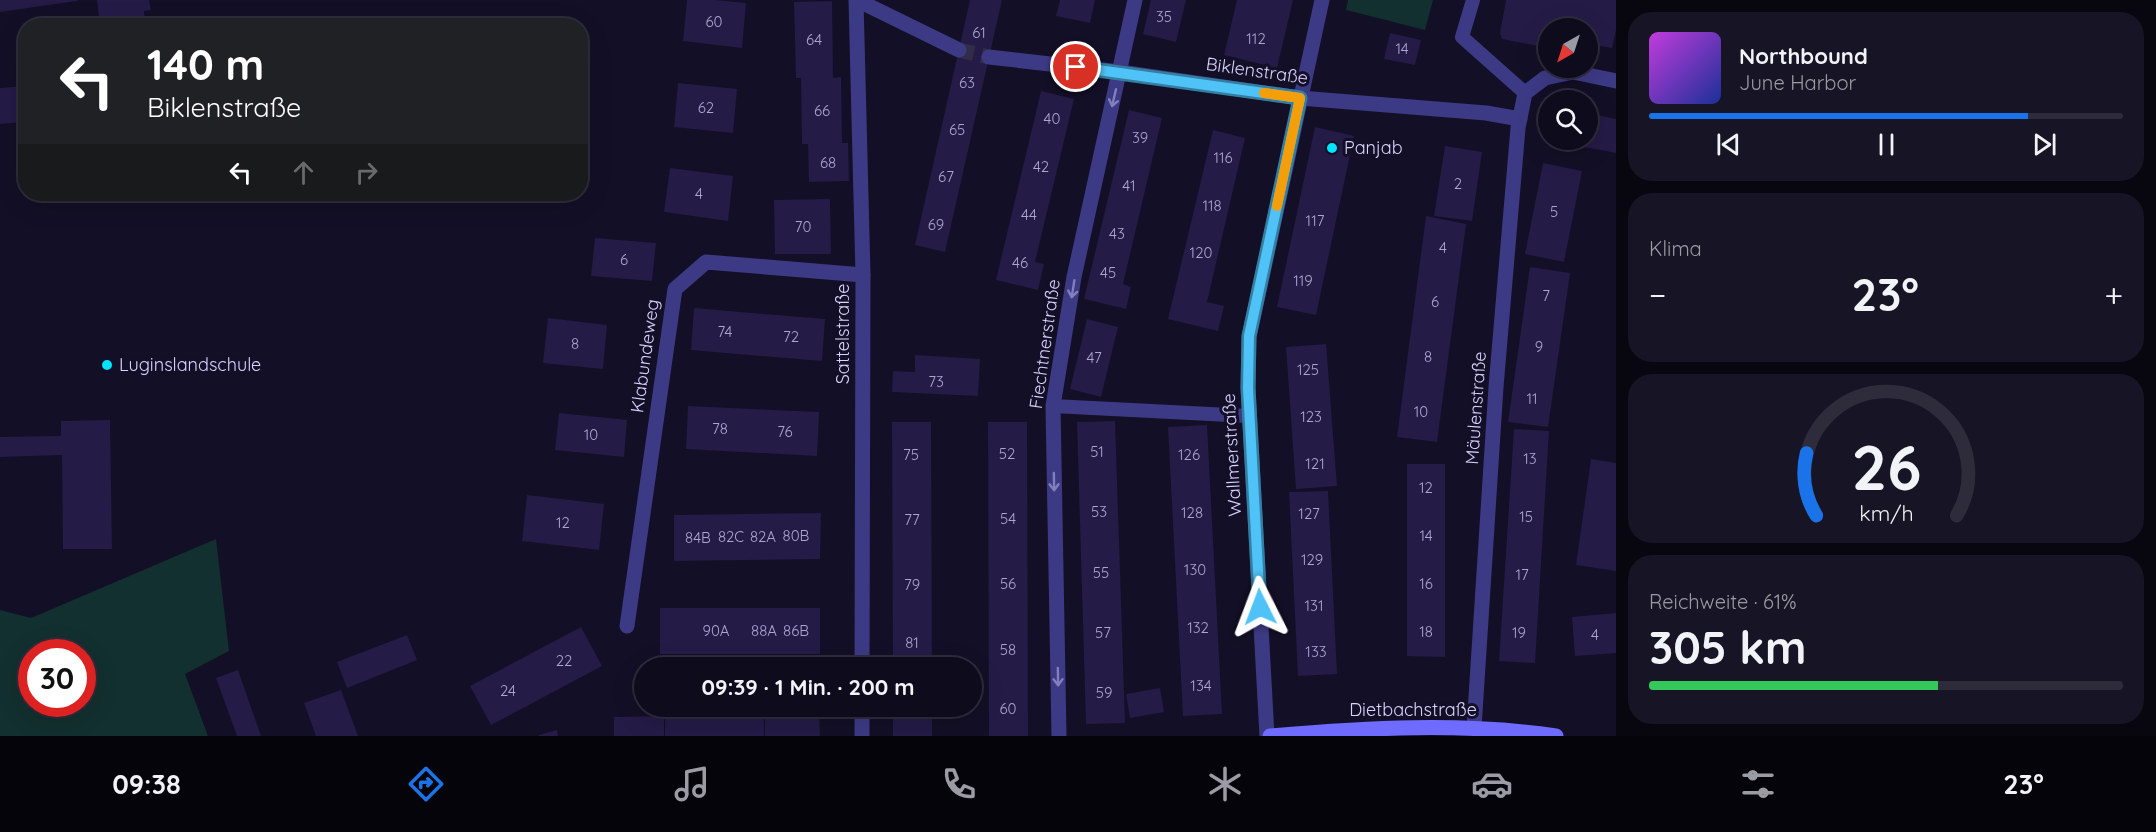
<!DOCTYPE html>
<html lang="de">
<meta charset="utf-8">
<style>
body{margin:0;font-family:Quicksand,sans-serif;background:#171425;color:#f1f3f6;height:100vh;display:flex;flex-direction:column;font-size:22px;white-space:nowrap}
*{box-sizing:border-box;margin:0}
p{font-size:20px;color:#9b9ba3}
.icon{flex:none;width:33px;height:33px;fill:none;stroke:currentColor;stroke-width:2;stroke-linecap:round;stroke-linejoin:round}
.map{position:relative;flex:1;overflow:hidden}
.details{display:flex;flex-direction:column;gap:12px;padding:12px;background:#08060f;width:540px}
.details>*{flex:none}
.top-card{position:absolute;left:18px;top:18px;width:570px;height:183px;border-radius:24px;box-shadow:0 6px 24px #0002,0 0 0 2px #2e2b3b;background:#202124;color:#fff;overflow:hidden}
.needle{width:39px;rotate:219deg}
.tools{position:absolute;left:1538px;top:18px;display:grid;gap:12px}
.tools a{display:grid;place-items:center;width:60px;height:60px;border-radius:50%;background:#0e0b1c;box-shadow:0 6px 24px #0002,0 0 0 2px #2e2b3b;font-size:30px}
.speed{position:absolute;left:18px;top:639px;display:flex;gap:12px;font-size:30px;font-weight:700;text-align:center}
.speed>*{display:grid;place-content:center;width:78px;height:78px;border-radius:50%;background:#0e0b1c;box-shadow:0 6px 24px #0002,0 0 0 2px #2e2b3b;line-height:1}
.speed .limit{border:9px solid #d22;background:#fff;color:#111}
.pin{position:absolute;display:grid;place-items:center;width:51px;height:51px;color:#fff;margin:-26px;border:3px solid #fff;border-radius:50%;box-shadow:0 2px 6px #0007}
.me{position:absolute;width:66px;margin:-33px;rotate:357deg;stroke-linejoin:round;filter:drop-shadow(0 0 4px #0008)}
.turn{display:flex;align-items:center;gap:21px;height:126px;padding:0 30px;font-size:27px}
.turn .icon{width:78px;height:78px;stroke-width:2.5}
.turn b{display:block;font-size:42px;line-height:51px}
.lanes{display:flex;align-items:center;height:57px;padding:0 30px;background:#0003;justify-content:center;gap:30px;direction:ltr}
.lanes .off{opacity:.35}
.big{font-size:45px;font-weight:800;line-height:1.1}
.details .widget{flex:1;display:flex;flex-direction:column;justify-content:center;gap:9px;min-width:0;padding:0 21px;border-radius:24px;background:#171425}
.details .dial{align-items:center;gap:0}
.dial svg{height:156px;overflow:visible;fill:none;stroke:#2e2b3b;stroke-width:7;stroke-linecap:round;text-anchor:middle}
.dial text{fill:#f1f3f6;stroke:none}
.song{display:flex;align-items:center;gap:18px}
.cover{width:72px;height:72px;border-radius:9px;background:linear-gradient(135deg,hsl(290 70% 55%),hsl(230 70% 35%))}
.played{height:6px;border-radius:3px;background:linear-gradient(90deg,#1a73e8 80%,#2e2b3b 80%)}
.keys{display:flex;justify-content:space-around;direction:ltr}
.heat{display:flex;justify-content:space-between;align-items:center;font-size:33px;direction:ltr}
.charge{height:9px;border-radius:4px;background:linear-gradient(90deg,#34c759 61%,#2e2b3b 0)}
.trip{position:absolute;left:634px;top:657px;width:348px;height:60px;border-radius:30px;background:#0e0b1c;box-shadow:0 6px 24px #0002,0 0 0 2px #2e2b3b;font-weight:800;line-height:60px;text-align:center}
.dock{display:flex;height:96px;justify-content:space-around;align-items:center;background:#06040b;color:#9b9ba3}
.dock .icon{width:42px;height:42px}
.dock .selected{color:#1a73e8}
.dock b{font-size:27px;color:#f1f3f6}
main{display:flex;flex:1;min-height:0}
.map>svg:first-child{display:block}
.green{fill:#12302f;fill-rule:evenodd}
.building{fill:#241b47}
.lines{fill:none;stroke-linecap:round;stroke-linejoin:round}
.minor-tunnel{stroke:#312d47;stroke-width:15;stroke-dasharray:15 8;stroke-linecap:butt}
.service{stroke:#3d3a85;stroke-width:14}
.minor{stroke:#3d3a85;stroke-width:15}
.secondary{stroke:#6f6bff;stroke-width:15}
.oneway{stroke:#837fbc}
.route-casing{stroke:#337fa1;stroke-width:15}
.route{stroke:#4fc3f7;stroke-width:10}
.slow{stroke:#f59e0b;stroke-width:10}
.poi-dot{fill:#00e5ff;stroke:#130f26;stroke-width:2}
.labels{text-anchor:middle;stroke-width:6;stroke-linejoin:round;paint-order:stroke}
.number-label{font-size:15px;fill:#aca6d1}
.street-label{font-size:18px;fill:#d9d4ff;stroke:#130f26}
.poi-label{font-size:18px;fill:#d9d4ff;stroke:#130f26;text-anchor:start}
</style>
<main>
<div class="map">
<svg width="1616" height="736" viewBox="0 0 1616 736">
<rect width="100%" height="100%" fill="#130f26"/>
<g class="green">
<path d="M1348,0H1433L1425,30L1346,10Z"/>
<path d="M216,539L229,651L185,674L208,736H0V610L31,618ZM32,652H82V704H32Z"/>
</g>
<g class="building">
<path d="M0,0H77V1L0,12Z"/>
<path d="M97,0H149L151,10L144,11L145,26H104V16L99,17Z"/>
<path d="M687,0H715L746,3L742,48L683,41Z"/>
<path d="M970,0H1002L945,252L915,245Z"/>
<path d="M1060,0H1095L1090,23L1056,16Z"/>
<path d="M1151,0H1186L1176,42L1143,34Z"/>
<path d="M1237,0H1293L1277,68L1224,55Z"/>
<path d="M1506,0H1616V30L1612,48L1587,44V28H1548V48L1502,39L1500,33Z"/>
<path d="M832,1L833,78L841,77L842,143H848L849,181L809,182L808,144H802L801,78H796L794,2Z"/>
<path d="M1390,33L1421,40L1415,65L1384,59Z"/>
<path d="M678,83L737,89L733,133L674,127Z"/>
<path d="M26,86V122L0,124V88Z"/>
<path d="M1041,91L1074,99L1035,262L1044,264L1038,290L996,280Z"/>
<path d="M1129,110L1162,118L1123,284L1131,287L1126,309L1084,299Z"/>
<path d="M1587,113L1616,119V153L1553,141L1587,140Z"/>
<path d="M1315,127L1354,136L1316,315L1277,307Z"/>
<path d="M1213,130L1245,138L1207,302L1224,306L1218,331L1168,319Z"/>
<path d="M1445,146L1482,152L1472,221L1434,216Z"/>
<path d="M1543,163L1582,171L1564,262L1525,254Z"/>
<path d="M670,168L733,176L728,221L664,212Z"/>
<path d="M830,199L831,254H775L774,200Z"/>
<path d="M1426,216L1466,224L1437,442L1397,437Z"/>
<path d="M595,238L656,243L652,281L591,276Z"/>
<path d="M1530,267L1570,273L1548,427L1508,422Z"/>
<path d="M694,308L825,319L822,361L691,350Z"/>
<path d="M548,318L607,325L603,369L543,363Z"/>
<path d="M1087,319L1118,327L1101,397L1070,389Z"/>
<path d="M1326,344L1337,486L1296,489L1286,347Z"/>
<path d="M915,355L980,359L978,396L892,392L893,371L915,372Z"/>
<path d="M688,406L819,412L817,456L686,449Z"/>
<path d="M559,413L627,420L624,457L555,450Z"/>
<path d="M110,420L112,549H63L62,455L0,457V437L61,436V421Z"/>
<path d="M1115,421L1125,723L1086,724L1077,422Z"/>
<path d="M892,422H931L932,668H893Z"/>
<path d="M988,422H1027L1028,736H989Z"/>
<path d="M1207,425L1222,714L1183,716L1168,427Z"/>
<path d="M1514,429L1549,431L1535,663L1499,661Z"/>
<path d="M1591,459L1616,463V571L1576,565Z"/>
<path d="M1407,464H1445V657L1407,656Z"/>
<path d="M1328,491L1337,674L1298,676L1289,492Z"/>
<path d="M527,495L604,504L599,550L522,541Z"/>
<path d="M821,513L820,559L674,561V515Z"/>
<rect x="660" y="608" width="160" height="46"/>
<path d="M1616,613V653L1575,656L1572,617Z"/>
<path d="M581,627L602,666L491,725L470,686Z"/>
<path d="M407,635L417,660L347,688L337,662Z"/>
<path d="M238,670L261,736H237L216,678Z"/>
<path d="M1160,688L1164,712L1130,718L1126,694Z"/>
<path d="M341,690L358,736H316L304,703Z"/>
<path d="M765,706H819L820,736H765Z"/>
<rect x="893" y="706" width="39" height="30"/>
<path d="M731,707H764V736H665V708Z"/>
<path d="M664,716V736H614V717Z"/>
<path d="M557,730L558,736H539V735Z"/>
</g>
<g class="lines">
<path class="minor-tunnel" d="M959,50L989,57"/>
<g class="service">
<path d="M1473,0L1462,37L1525,93"/>
<path d="M1053,406L1249,416"/>
</g>
<g class="minor">
<path d="M856,0L863,275L862,668"/>
<path d="M857,0L959,50"/>
<path d="M989,57L1120,72L1300,98L1486,113L1520,119"/>
<path d="M627,626L675,289L706,262L863,275"/>
<path d="M1474,728L1496,387L1518,128L1525,93L1545,78L1573,72L1616,81"/>
<path d="M862,736V706"/>
<path d="M1059,736L1053,406L1074,277L1135,0"/>
<path d="M1267,736L1248,388L1249,337L1322,0"/>
</g>
<path class="secondary" d="M1270,736C1365,728 1461,722 1556,736"/>
</g>
<defs><path id="oneway-shaft" d="M-6 0H5M1.5-3L5.5 0L1.5 3" fill="none" stroke-width="1.6" stroke-linecap="round" stroke-linejoin="round" transform="scale(1.5)"/></defs>
<g class="oneway">
<use href="#oneway-shaft" transform="translate(1114 98) rotate(103)"/>
<use href="#oneway-shaft" transform="translate(1073 289) rotate(99)"/>
<use href="#oneway-shaft" transform="translate(1054 482) rotate(89)"/>
<use href="#oneway-shaft" transform="translate(1058 677) rotate(89)"/>
</g>
<g class="lines">
<g class="route-casing">
<path id="route" d="M1076,67L1300,98L1249,336L1248,388L1260,607"/>
</g>
<use href="#route" class="route"/>
<path class="slow" d="M1264,93L1300,98L1277,206"/>
</g>
<g class="poi-dot">
<circle cx="1332" cy="148" r="6"/>
<circle cx="107" cy="365" r="6"/>
</g>
<g class="labels">
<g class="number-label">
<text x="1164" y="22">35</text>
<text x="714" y="27">60</text>
<text x="979" y="38">61</text>
<text x="1256" y="44">112</text>
<text x="814" y="45">64</text>
<text x="1402" y="54">14</text>
<text x="967" y="88">63</text>
<text x="706" y="113">62</text>
<text x="822" y="116">66</text>
<text x="1052" y="124">40</text>
<text x="957" y="135">65</text>
<text x="1140" y="143">39</text>
<text x="1223" y="163">116</text>
<text x="828" y="168">68</text>
<text x="1041" y="172">42</text>
<text x="946" y="182">67</text>
<text x="1458" y="189">2</text>
<text x="1129" y="191">41</text>
<text x="699" y="199">4</text>
<text x="1212" y="211">118</text>
<text x="1554" y="217">5</text>
<text x="1029" y="220">44</text>
<text x="1315" y="226">117</text>
<text x="936" y="230">69</text>
<text x="803" y="232">70</text>
<text x="1117" y="239">43</text>
<text x="1443" y="253">4</text>
<text x="1201" y="258">120</text>
<text x="624" y="265">6</text>
<text x="1020" y="268">46</text>
<text x="1108" y="278">45</text>
<text x="1303" y="286">119</text>
<text x="1546" y="301">7</text>
<text x="1435" y="307">6</text>
<text x="725" y="337">74</text>
<text x="791" y="342">72</text>
<text x="575" y="349">8</text>
<text x="1539" y="352">9</text>
<text x="1428" y="362">8</text>
<text x="1094" y="363">47</text>
<text x="1308" y="375">125</text>
<text x="936" y="387">73</text>
<text x="1532" y="404">11</text>
<text x="1421" y="417">10</text>
<text x="1311" y="422">123</text>
<text x="720" y="434">78</text>
<text x="785" y="437">76</text>
<text x="591" y="440">10</text>
<text x="1097" y="457">51</text>
<text x="1007" y="459">52</text>
<text x="911" y="460">75</text>
<text x="1189" y="460">126</text>
<text x="1530" y="464">13</text>
<text x="1315" y="469">121</text>
<text x="1426" y="493">12</text>
<text x="1099" y="517">53</text>
<text x="1192" y="518">128</text>
<text x="1309" y="519">127</text>
<text x="1526" y="522">15</text>
<text x="1008" y="524">54</text>
<text x="912" y="525">77</text>
<text x="563" y="528">12</text>
<text x="796" y="541">80B</text>
<text x="1426" y="541">14</text>
<text x="731" y="542">82C</text>
<text x="763" y="542">82A</text>
<text x="698" y="543">84B</text>
<text x="1312" y="565">129</text>
<text x="1195" y="575">130</text>
<text x="1101" y="578">55</text>
<text x="1522" y="580">17</text>
<text x="1008" y="589">56</text>
<text x="1426" y="589">16</text>
<text x="912" y="590">79</text>
<text x="1314" y="611">131</text>
<text x="1198" y="633">132</text>
<text x="716" y="636">90A</text>
<text x="764" y="636">88A</text>
<text x="796" y="636">86B</text>
<text x="1426" y="637">18</text>
<text x="1103" y="638">57</text>
<text x="1519" y="638">19</text>
<text x="1595" y="640">4</text>
<text x="912" y="648">81</text>
<text x="1008" y="655">58</text>
<text x="1316" y="657">133</text>
<text x="564" y="666">22</text>
<text x="1201" y="691">134</text>
<text x="508" y="696">24</text>
<text x="1104" y="698">59</text>
<text x="1008" y="714">60</text>
</g>
<g class="street-label">
<text transform="translate(1257 71) rotate(8)" y="6">Biklenstraße</text>
<text transform="translate(843 334) rotate(-90)" y="6">Sattelstraße</text>
<text transform="translate(1045 344) rotate(-82)" y="6">Fiechtnerstraße</text>
<text transform="translate(645 356) rotate(-82)" y="6">Klabundeweg</text>
<text transform="translate(1476 408) rotate(-86)" y="6">Mäulenstraße</text>
<text transform="translate(1232 455) rotate(-93)" y="6">Wallmerstraße</text>
<text x="1413" y="716">Dietbachstraße</text>
</g>
<g class="poi-label">
<text x="1344" y="154">Panjab</text>
<text x="119" y="371">Luginslandschule</text>
</g>
</g>
</svg>
<div class="tools">
<a><svg class="needle" viewBox="-14 -14 28 28"><path d="M0-13l5 13h-10z" fill="#e53935"/><path d="M0 13l5-13h-10z" fill="#9b9ba3"/></svg></a>
<a><svg class="icon" aria-label="search" viewBox="0 0 24 24"><circle cx="10" cy="10" r="6"/><path d="M15 15l6 6"/></svg></a>
</div>
<div class="speed"><div class="limit">30</div></div>
<div class="pin" style="left:1076px;top:67px;background:#d93025"><svg class="icon" aria-label="arrive" viewBox="0 0 24 24"><path d="M6 21V4h12l-3 4 3 4H6"/></svg></div>
<svg class="me" style="left:1260px;top:607px" viewBox="-20 -20 40 40"><path d="M0-17L14 15 0 8-14 15z" fill="#4fc3f7" stroke="#fff" stroke-width="4"/></svg>
<div class="trip">09:39 · 1 Min. · 200 m</div>
<div class="top-card">
<div class="turn"><svg class="icon" aria-label="left" viewBox="0 0 24 24"><path d="M17 20v-9H6M10 6l-5 5 5 5"/></svg><div><b>140 m</b>Biklenstraße</div></div>
<div class="lanes"><svg class="icon" aria-label="left" viewBox="0 0 24 24"><path d="M17 20v-9H6M10 6l-5 5 5 5"/></svg><svg class="icon off" aria-label="ahead" viewBox="0 0 24 24"><path d="M12 20V5M6 11l6-6 6 6"/></svg><svg class="icon off" aria-label="right" viewBox="0 0 24 24"><path d="M7 20v-9h11M14 6l5 5-5 5"/></svg></div>
</div>
</div>
<section class="details">
<div class="widget">
<div class="song"><i class="cover"></i><div><b>Northbound</b><p>June Harbor</p></div></div>
<div class="played"></div>
<div class="keys"><svg class="icon" aria-label="previous" viewBox="0 0 24 24"><path d="M18 5L8 12l10 7zM5 5v14"/></svg><svg class="icon" aria-label="pause" viewBox="0 0 24 24"><path d="M8 5v14M16 5v14"/></svg><svg class="icon" aria-label="next" viewBox="0 0 24 24"><path d="M6 5l10 7-10 7zM19 5v14"/></svg></div>
</div>
<div class="widget"><p>Klima</p>
<div class="heat"><a>−</a><b class="big">23°</b><a>+</a></div>
</div>
<div class="widget dial"><svg viewBox="0 0 100 80">
<path d="M14 69A42 42 0 1 1 86 69"/>
<path d="M14 69A42 42 0 0 1 9 37" stroke="#1a73e8"/>
<text x="50" y="56" font-size="32" font-weight="700">26</text>
<text x="50" y="72" font-size="11">km/h</text>
</svg></div>
<div class="widget"><p>Reichweite · 61%</p><b class="big">305 km</b><div class="charge"></div></div>
</section>
</main>
<nav class="dock">
<b>09:38</b>
<svg class="icon selected" aria-label="directions" viewBox="0 0 24 24"><path d="M12 3l9 9-9 9-9-9zM9 14v-3h6M13 9l2 2-2 2"/></svg>
<svg class="icon" aria-label="music" viewBox="0 0 24 24"><path d="M9 18V5l10-2v13"/><circle cx="6" cy="18" r="3"/><circle cx="16" cy="16" r="3"/></svg>
<svg class="icon" aria-label="phone" viewBox="0 0 24 24"><path d="M5 4h4l2 5-3 2q2 4 5 5l2-3 5 2v4C11 20 4 13 5 4z"/></svg>
<svg class="icon" aria-label="climate" viewBox="0 0 24 24"><path d="M12 3v18M4 7l16 10M4 17L20 7"/></svg>
<svg class="icon" aria-label="car" viewBox="0 0 24 24"><path d="M5 17H2v-5l4-1 3-4h7l3 4 3 1v5h-3M9 17h6M6 11h13"/><circle cx="7" cy="17" r="2"/><circle cx="17" cy="17" r="2"/></svg>
<svg class="icon" aria-label="filters" viewBox="0 0 24 24"><path d="M4 7h16M4 17h16"/><circle cx="9" cy="7" r="2"/><circle cx="15" cy="17" r="2"/></svg>
<b>23°</b>
</nav>
